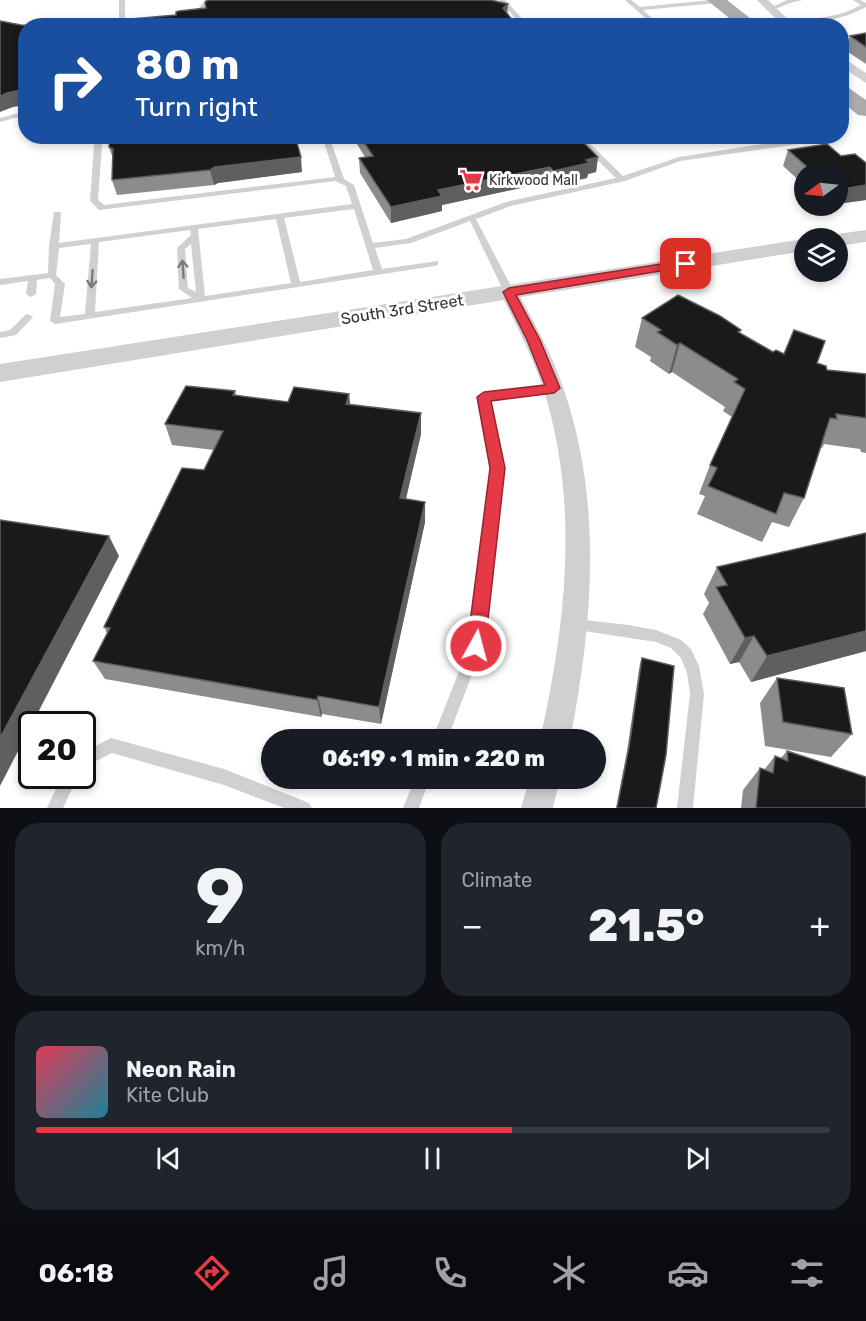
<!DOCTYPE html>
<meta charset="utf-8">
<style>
body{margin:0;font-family:Rubik,sans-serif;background:#20242c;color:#f1f3f6;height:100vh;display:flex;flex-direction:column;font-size:22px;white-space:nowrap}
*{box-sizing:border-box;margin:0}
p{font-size:20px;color:#9ea1a6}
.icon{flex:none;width:33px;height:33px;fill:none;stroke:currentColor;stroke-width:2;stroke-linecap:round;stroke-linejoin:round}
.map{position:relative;height:808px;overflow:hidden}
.panel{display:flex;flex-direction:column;gap:15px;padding:15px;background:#0d0f14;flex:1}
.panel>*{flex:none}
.hud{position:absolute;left:18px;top:18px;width:831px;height:126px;border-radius:24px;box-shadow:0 3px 9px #0003;background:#1a4fa0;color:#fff;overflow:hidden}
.needle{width:39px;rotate:255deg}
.buttons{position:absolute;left:794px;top:162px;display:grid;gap:12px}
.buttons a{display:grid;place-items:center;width:54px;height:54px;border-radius:50%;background:#171b24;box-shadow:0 3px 9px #0003;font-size:30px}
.speed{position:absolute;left:18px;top:711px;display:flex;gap:12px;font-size:30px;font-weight:700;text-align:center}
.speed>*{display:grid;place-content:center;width:78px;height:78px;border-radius:50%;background:#171b24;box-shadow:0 3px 9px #0003;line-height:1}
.speed .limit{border:3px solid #111;border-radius:9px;background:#fff;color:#111}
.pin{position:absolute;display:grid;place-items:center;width:51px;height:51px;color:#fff;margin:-26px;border-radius:12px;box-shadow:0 3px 9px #0006}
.me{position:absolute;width:66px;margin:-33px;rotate:7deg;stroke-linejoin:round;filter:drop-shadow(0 0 4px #0008)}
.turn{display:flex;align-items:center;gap:21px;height:126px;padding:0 18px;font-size:27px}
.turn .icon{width:78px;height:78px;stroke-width:2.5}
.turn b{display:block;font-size:42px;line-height:51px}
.big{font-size:45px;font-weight:800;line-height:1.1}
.panel .widget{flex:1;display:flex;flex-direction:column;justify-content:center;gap:9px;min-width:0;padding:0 21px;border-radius:24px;background:#20242c}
.panel .dial{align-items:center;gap:0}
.dial b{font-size:78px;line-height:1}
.song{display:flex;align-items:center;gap:18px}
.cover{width:72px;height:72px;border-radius:9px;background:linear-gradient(135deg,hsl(350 70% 55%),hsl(190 70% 35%))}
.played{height:6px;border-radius:3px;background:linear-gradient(90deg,#e63946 60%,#363941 60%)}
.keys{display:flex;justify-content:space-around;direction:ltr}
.heat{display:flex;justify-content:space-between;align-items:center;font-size:33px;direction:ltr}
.panel .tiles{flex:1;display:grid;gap:15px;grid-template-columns:1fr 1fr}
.widget:last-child{grid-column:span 2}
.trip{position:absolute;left:261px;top:729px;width:345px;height:60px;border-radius:30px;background:#171b24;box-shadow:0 3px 9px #0003;font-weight:800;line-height:60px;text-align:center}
.dock{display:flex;height:96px;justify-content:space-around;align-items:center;background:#090b0e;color:#9ea1a6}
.dock .icon{width:42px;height:42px}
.dock .on{color:#e63946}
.dock b{font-size:27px;color:#f1f3f6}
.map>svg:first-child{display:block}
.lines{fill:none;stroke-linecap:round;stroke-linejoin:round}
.service{fill:#d0d0d0;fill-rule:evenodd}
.minor{fill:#d0d0d0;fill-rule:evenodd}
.tertiary{fill:#d0d0d0;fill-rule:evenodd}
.primary{fill:#ababab;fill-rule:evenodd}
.wall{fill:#8c8c8c}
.shaded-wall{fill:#5f5f5f}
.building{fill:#1a1a1a;stroke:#5f5f5f;stroke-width:1.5}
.oneway{stroke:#7a7a7a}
.route{fill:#e63946;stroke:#96252e;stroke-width:1.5}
.labels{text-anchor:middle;stroke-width:6;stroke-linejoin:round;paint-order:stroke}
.far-poi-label{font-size:14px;fill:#333;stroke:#fff;text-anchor:start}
.street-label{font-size:16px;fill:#333;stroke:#fff}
</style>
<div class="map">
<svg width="866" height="808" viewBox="0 0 866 808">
<rect width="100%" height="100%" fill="#fff"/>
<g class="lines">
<g class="service">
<rect x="119" y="0" width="6" height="26"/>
<path d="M205,0H211L202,11L186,16V14L198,9Z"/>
<path d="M499,0H505L529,26H522Z"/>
<path d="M625,0H631L640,7L711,0L721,1L718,3L643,10L661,26H654Z"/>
<path d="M787,0H802L790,3L773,10L768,9Z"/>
<path d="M853,0H860L866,3V7C841,21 814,23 786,25L783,23L786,21C812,19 838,18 861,5Z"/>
<path d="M866,41V45L842,48V44Z"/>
<path d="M26,111V115L0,122V118Z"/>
<path d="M99,136H106L102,145L98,200L104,205L335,177L322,136H329L344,179L354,185L373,243L406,239L506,202L616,178L582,145L579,136H586L588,142L623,176L679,157L813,136H825L805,143L680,161L625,181L511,206L476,219L514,292L509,295L504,292L470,221L411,243L375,248L382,269L438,261V265L435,266L55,324L50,321L55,284L50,278L37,280L36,294L31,297L26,294L28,281L0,285V279L48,273L49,246L54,212H60L61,214L59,243L352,204L346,186L335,181L99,210L90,201L94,145ZM354,209L373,270L300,282L284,218ZM276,219L291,283L205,296L198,229ZM190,230L191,235L177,248L179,289L192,298L95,312L99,242ZM91,244L85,314L60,317L65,284L56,275L59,248ZM191,244L196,292L188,288L185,249Z"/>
<path d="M28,314L33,317L16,335L0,338V332L10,330L25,315Z"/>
<path d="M553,384L558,388L557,391L490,400L504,468L483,646L447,740H432L469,646L492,468L479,397L484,393Z"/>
<path d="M576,619L628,625L656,630L681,640L691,649L699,666L704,694L693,808H677L690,694L687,673L681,658L671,648L656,642L571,629L569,625L571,621Z"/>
<path d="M111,738L224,769L309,803L312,808H284L224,785L112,753L82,768V753Z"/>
<path d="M62,776H78L63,808H47Z"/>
<path d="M415,778H430L419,808H403Z"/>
</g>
<g class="minor">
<path d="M757,0H768L795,26H783Z"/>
<path d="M842,57L866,73V83L842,67Z"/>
<path d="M509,286L515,288L518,292C534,323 552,354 563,387C603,502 593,622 570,740H540C566,623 580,504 543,388C532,355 515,323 500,292L503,288Z"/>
<path d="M530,778H560L553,808H521Z"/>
</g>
<g class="tertiary">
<path d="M866,230V242L837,246V238H828L837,234Z"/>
<path d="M804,239V251L0,382V364Z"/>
</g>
<g class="primary">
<path d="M707,0H727L760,26H739Z"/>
<path d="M842,86L849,88L866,100V116L858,115L842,102Z"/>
</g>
</g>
<g class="wall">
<path d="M866,33V64L845,50L850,36Z"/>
<path d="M352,136H577L598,157L596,172L588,174L587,178L551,186L548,182L442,205V211L391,223L360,173L359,158L365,157Z"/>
<path d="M109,147L302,172L218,183L214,185L117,195L112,180L113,159Z"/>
<path d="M788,150L841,156L866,163V200L837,204V172H804V185L783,166Z"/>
<path d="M642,318L741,330L740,333L773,352L784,354L794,330L817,363L827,370L866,374V453L861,452L860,449L824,444L822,448H821L804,498L789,527L772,522L762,542L697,514L705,496L699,494L710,465L732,417L723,411L725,407L672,372L669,374L650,361L651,357L635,347Z"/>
<path d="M235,391L236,395L288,402L349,394L350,404L421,434L406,499L425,502V522L381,724L322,714L321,717L105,679L93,661L107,633L104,627L204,470L214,450L172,445L165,424Z"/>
<path d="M866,533V651L751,682L739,662L730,664L703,614L709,603L704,594L717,567Z"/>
<path d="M642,658L656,808H616L627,751L640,663Z"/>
<path d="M777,678L852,734L831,757L765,746L760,703Z"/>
<path d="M787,751L866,808H741L743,790L760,768L764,770L775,756L781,758Z"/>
</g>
<g class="shaded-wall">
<path d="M508,4L507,17L503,8Z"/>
<path d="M26,89V105L13,107L0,112V96L7,93Z"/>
<path d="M301,157L302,172L218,183L214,185L210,170L215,167Z"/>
<path d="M598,157L596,172L588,174L587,178L551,186L553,171L586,160Z"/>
<path d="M550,167L548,182L442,205V211L391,223V207L438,190Z"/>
<path d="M866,185V200L837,204V190Z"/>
<path d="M680,343L672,372L669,374L677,345Z"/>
<path d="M349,394L351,415L346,404Z"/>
<path d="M421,413V434L401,519L400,498Z"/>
<path d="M425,502V522L381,724L379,707Z"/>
<path d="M109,536L119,556L0,786V738Z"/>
<path d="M866,631V651L751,682L767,656Z"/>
<path d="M754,636L739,662L730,664L745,638Z"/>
<path d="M318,696L322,714L321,717L317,700Z"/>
</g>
<g class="building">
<path d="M208,0H491L508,4L503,8L517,26H51L176,15V12L179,11L206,8L205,2Z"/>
<path d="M0,21L21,25L45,26H26V89L7,93L0,96Z"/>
<path d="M866,33V47L850,36Z"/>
<path d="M110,136H295L301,157L215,167L210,170L112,180L113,149L109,147Z"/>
<path d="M360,136H577L598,157L586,160L589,163L553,171L550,167L438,190L442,196L391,207L359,158L373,156Z"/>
<path d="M827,144L841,156L855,154L866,163V185L837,190V172H813L788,150Z"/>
<path d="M678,295L720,316L741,330L738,332L773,352L776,350L784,354L794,330L825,341L817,363L826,366L827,370L866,374V418L836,414L837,419L830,418L804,498L784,493L776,514L708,486L717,468L710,465L745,389L734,382L738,379L680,343L677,345L657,332L661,330L642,318Z"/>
<path d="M186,386L235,391L233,395L288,402L294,387L349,394L346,404L421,413L400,498L425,502L379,707L318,696L317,700L93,661L110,628L104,627L182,468L204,470L223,431L165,424Z"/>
<path d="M0,520L109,536L0,738Z"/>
<path d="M866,533V631L767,656L754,636L745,638L716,587L727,585L717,567Z"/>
<path d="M642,658L674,666L666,755L656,808H617L629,747Z"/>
<path d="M777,678L844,688L852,734L783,722Z"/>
<path d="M787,751L866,777V808H756L760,768L773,773L775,756L788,761Z"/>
</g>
<defs><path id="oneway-shaft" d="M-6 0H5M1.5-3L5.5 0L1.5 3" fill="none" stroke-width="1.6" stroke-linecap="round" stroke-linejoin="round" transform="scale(1.5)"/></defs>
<g class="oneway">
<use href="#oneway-shaft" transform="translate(183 269) rotate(-94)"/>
<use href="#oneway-shaft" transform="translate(92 279) rotate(94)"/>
</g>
<path class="route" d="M686,260L691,264L690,266L516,295L540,340L560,388L554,393L491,401L505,468L485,646L482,651L476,654L470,651L467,646L490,468L477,397L484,392L545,385L527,340L503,292L509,288Z"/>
<defs>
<g id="supermarket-bare" transform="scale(1.8)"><path d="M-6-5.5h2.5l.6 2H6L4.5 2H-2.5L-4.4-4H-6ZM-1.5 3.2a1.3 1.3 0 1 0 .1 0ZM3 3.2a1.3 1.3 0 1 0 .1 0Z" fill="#e63946" stroke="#fff" stroke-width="2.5" paint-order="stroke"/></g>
</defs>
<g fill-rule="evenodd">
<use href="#supermarket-bare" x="471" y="180"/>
</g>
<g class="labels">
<g class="far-poi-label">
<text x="489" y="185">Kirkwood Mall</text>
</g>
<g class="street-label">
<text transform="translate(402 309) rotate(-9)" y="6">South 3rd Street</text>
</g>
</g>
</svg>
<div class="buttons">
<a><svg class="needle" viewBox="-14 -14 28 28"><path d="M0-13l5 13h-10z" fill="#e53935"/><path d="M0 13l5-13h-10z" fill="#9ea1a6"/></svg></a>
<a><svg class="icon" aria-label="layers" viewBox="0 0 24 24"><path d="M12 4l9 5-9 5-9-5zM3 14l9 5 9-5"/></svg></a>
</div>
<div class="speed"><div class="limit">20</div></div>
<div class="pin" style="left:686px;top:264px;background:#d93025"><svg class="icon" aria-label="arrive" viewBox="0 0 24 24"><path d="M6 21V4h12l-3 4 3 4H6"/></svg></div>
<svg class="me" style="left:476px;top:646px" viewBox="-20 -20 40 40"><circle r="17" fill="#e63946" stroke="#fff" stroke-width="3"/><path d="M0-11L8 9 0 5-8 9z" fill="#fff"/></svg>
<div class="trip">06:19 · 1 min · 220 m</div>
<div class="hud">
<div class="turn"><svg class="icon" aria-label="right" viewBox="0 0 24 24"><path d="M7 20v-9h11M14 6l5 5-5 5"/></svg><div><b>80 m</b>Turn right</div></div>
</div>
</div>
<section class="panel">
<div class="tiles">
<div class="widget dial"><b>9</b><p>km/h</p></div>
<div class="widget"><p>Climate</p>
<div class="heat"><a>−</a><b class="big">21.5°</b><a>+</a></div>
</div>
<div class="widget">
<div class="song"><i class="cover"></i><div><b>Neon Rain</b><p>Kite Club</p></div></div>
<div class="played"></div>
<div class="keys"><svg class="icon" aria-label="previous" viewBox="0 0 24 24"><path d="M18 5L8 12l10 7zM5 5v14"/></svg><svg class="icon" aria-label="pause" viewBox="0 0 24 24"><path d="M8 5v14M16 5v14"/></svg><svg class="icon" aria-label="next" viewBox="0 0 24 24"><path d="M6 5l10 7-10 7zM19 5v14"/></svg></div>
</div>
</div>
</section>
<nav class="dock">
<b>06:18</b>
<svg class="icon on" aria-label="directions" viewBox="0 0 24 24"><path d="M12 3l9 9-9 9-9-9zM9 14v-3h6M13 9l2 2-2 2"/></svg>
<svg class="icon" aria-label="music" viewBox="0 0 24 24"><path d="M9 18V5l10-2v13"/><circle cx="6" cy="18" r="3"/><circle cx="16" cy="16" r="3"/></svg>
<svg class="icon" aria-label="phone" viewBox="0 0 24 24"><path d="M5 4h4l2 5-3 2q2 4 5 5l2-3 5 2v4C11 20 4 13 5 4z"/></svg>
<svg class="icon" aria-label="climate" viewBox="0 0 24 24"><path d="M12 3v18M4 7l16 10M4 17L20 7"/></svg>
<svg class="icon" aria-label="car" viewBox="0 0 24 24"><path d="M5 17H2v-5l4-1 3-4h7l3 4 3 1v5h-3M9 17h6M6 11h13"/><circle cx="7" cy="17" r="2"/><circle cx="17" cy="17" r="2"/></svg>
<svg class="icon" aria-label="filters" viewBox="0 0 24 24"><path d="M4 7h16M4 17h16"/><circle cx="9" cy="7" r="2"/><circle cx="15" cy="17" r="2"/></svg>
</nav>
